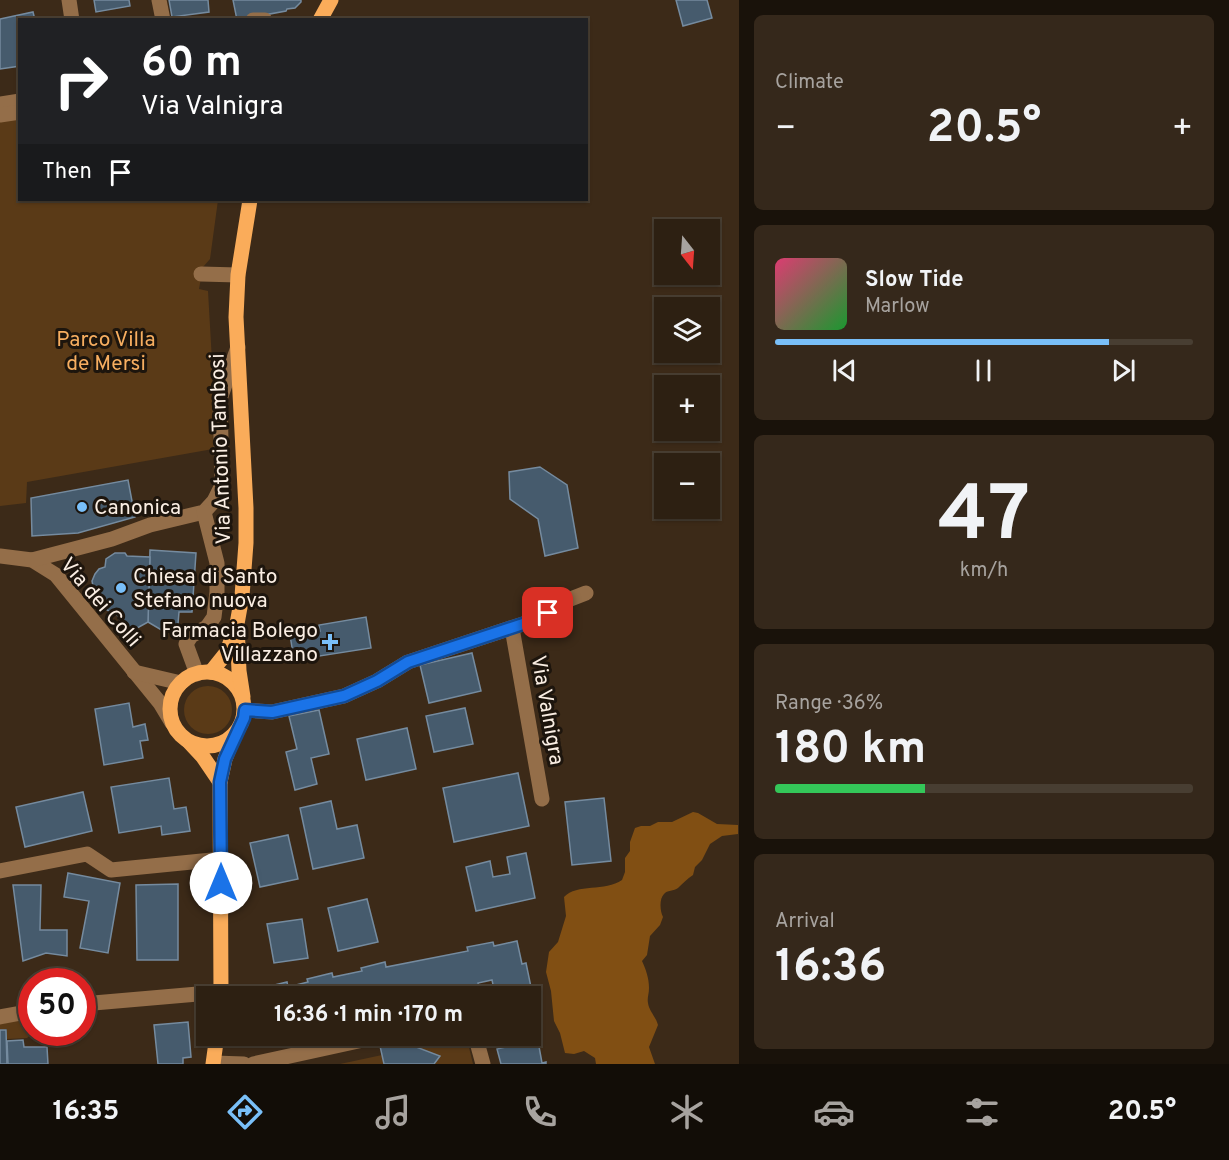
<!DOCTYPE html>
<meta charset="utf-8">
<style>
body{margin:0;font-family:Overpass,sans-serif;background:#35281b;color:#f1f3f6;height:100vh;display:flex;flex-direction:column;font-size:22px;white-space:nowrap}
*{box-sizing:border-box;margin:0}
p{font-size:20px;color:#a7a39f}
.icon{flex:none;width:33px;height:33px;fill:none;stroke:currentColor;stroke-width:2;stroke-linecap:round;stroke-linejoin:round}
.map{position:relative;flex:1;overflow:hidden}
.side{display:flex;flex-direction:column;gap:15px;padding:15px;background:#19120a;width:490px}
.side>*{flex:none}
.guide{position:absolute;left:18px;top:18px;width:570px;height:183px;border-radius:0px;box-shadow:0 2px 4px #0004,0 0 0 2px #483e32;background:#202124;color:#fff;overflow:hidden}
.needle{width:39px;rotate:163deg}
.tools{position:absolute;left:654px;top:219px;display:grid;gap:12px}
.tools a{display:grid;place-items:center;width:66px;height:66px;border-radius:0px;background:#2d2012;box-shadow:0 2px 4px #0004,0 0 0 2px #483e32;font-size:30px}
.speed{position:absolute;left:18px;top:968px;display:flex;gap:12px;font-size:30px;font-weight:700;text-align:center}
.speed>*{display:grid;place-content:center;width:78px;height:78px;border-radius:50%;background:#2d2012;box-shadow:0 2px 4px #0004,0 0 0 2px #483e32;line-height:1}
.speed .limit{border:9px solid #d22;background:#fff;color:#111}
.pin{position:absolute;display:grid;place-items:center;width:51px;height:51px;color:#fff;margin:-26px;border-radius:12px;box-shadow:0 3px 9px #0006}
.me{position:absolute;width:66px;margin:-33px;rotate:0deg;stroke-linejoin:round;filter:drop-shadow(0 0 4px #0008)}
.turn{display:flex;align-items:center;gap:21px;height:126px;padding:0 24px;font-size:27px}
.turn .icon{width:78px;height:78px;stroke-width:2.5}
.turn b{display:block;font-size:42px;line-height:51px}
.then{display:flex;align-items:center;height:57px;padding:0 24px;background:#0003;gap:12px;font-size:22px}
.big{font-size:45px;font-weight:700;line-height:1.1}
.side .widget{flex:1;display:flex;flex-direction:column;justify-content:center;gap:9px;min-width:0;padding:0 21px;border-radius:9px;background:#35281b}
.side .dial{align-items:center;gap:0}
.dial b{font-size:78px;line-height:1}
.song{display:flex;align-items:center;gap:18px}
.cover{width:72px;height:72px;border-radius:9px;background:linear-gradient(135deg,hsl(340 70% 55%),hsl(130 70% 35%))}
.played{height:6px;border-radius:3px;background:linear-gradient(90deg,#79bff8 80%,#483e32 80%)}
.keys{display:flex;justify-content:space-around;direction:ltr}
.heat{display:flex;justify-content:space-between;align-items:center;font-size:33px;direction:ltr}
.charge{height:9px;border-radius:4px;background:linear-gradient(90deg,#34c759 36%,#483e32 0)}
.trip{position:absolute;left:196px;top:986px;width:345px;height:60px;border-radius:0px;background:#2d2012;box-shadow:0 2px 4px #0004,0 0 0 2px #483e32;font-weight:700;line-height:60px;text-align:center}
.tab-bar{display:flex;height:96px;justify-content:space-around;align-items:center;background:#120d07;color:#a7a39f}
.tab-bar .icon{width:42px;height:42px}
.tab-bar .active{color:#79bff8}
.tab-bar b{font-size:27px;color:#f1f3f6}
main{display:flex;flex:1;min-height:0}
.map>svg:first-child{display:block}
.green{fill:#5a3a17}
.forest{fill:#814f13}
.building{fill:#465b6d;stroke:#758b9f;stroke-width:1.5}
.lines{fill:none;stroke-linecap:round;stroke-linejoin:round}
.minor{stroke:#946e49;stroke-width:15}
.major{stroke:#faac5a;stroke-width:15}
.route-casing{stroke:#114b97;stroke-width:15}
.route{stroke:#1a73e8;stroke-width:10}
.poi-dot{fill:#79bff8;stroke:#1d150d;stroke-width:2}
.labels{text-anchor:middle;stroke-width:6;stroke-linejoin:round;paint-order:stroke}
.park-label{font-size:21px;fill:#f7ae60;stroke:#1d150d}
.street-label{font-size:21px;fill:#faeee3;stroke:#1d150d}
.poi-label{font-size:21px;fill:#faeee3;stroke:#1d150d;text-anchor:start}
</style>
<main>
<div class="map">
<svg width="739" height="1064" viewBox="0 0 739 1064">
<rect width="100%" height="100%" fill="#3c2a18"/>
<g class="green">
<path d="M19,117L20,200H218L210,259L203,267L199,289L208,291L212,361L213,449L27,482L26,503L0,506V120Z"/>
<circle cx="208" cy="710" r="24"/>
<path d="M31,1018L33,1032L27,1038L7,1039V1029H0V1024Z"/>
<path d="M436,1035H466L473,1064H340L382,1055L380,1046Z"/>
</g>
<path class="forest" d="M693,812L698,813L717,824L738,825V834L722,836L710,844L702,860L695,867L693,875C687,879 683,883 678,888C674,891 667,890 664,894C659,899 660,911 663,917L660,925L650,936L647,955L642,961C646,970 649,978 649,988C649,994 647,998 648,1003C649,1011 656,1017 658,1025L649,1047L655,1064H596L595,1058L584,1051L574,1054L565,1053L560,1033L554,1021L551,991L546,972L549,952L558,942L566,916L564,897C577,883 605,892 622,880L625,872V858L630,851V842L635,828L641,826H650L658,822H672Z"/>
<g class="building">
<path d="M94,0H129L130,6L96,12Z"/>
<path d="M169,0H208L209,12L172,17Z"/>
<path d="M233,0H301V2L295,8L287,9L286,11L237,20Z"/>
<path d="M676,0H707L712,18L683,26Z"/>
<path d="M33,12L35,20H20V66L0,69V19Z"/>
<path d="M540,467L567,485L578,548L545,556L538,519L510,499L509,472Z"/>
<path d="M128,480L135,517L78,533L32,536L31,498Z"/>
<path d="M150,550L196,553L192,612H179L178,624L163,631L148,622Z"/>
<path d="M115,553H125L127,556L150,557L148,622L139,627L131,629L123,626L117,615L107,610L104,601L95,596L92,581L95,574L99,569L105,567L106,559Z"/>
<path d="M366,617L371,648L294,660L290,635L320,631L319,625Z"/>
<path d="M472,653L481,691L429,703L420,665Z"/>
<path d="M129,703L133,727L145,724L148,740L140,741L143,758L104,765L95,709Z"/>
<path d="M465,708L473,744L434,752L426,716Z"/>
<path d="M319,710L329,754L311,758L317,784L295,790L286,752L297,749L289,716Z"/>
<path d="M407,728L416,769L366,780L357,739Z"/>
<path d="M518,773L529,826L454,842L443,788Z"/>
<path d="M169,778L174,809L186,807L190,831L162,835L161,826L119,833L111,787Z"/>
<path d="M83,792L92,831L25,847L16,807Z"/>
<path d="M604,798L611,861L572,865L565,802Z"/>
<path d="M331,801L337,829L357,825L364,858L313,869L300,808Z"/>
<path d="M288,835L298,879L260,887L250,843Z"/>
<path d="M526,853L535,898L476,911L466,867L490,861L493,877L510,874L507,857Z"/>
<path d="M68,873L120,883L108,953L80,948L89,901L64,897Z"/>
<path d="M178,884V960H137L136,885Z"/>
<path d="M13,885H41L40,930H67V956L46,953L23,961Z"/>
<path d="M367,899L378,942L338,951L328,908Z"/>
<path d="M302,919L308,958L274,963L267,924Z"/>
<path d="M517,941L522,964L526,963L531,987L526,989L528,996H488L495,994L492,980L478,983L480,991L457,996H445L444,988L425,993V996H256L255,993L263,992L262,988L287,982L288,987L308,982L307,979L332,973L333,977L362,971L361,968L385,962L386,967L468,951L467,947L493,942L494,946Z"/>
<path d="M531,1010L533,1018L537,1017L542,1040L538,1041L542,1063L546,1062V1064H501L497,1049L506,1047L503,1035H531Z"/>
<path d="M188,1022L191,1057L183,1058V1064H158L154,1025Z"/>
<path d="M0,1030H6L7,1064H0Z"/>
<path d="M23,1040L24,1047H47L48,1064H8L7,1041Z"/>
<path d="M390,1045H411L440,1056L434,1064H384L380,1046Z"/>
</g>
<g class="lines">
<g class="minor">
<path d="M69,0L72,20"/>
<path d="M159,0L163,20"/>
<path d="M253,20H265"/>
<path d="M0,104L20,101"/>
<path d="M0,115L20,112"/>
<path d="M201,274L238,275"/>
<path d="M0,556L32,560L56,575L160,703L172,723"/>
<path d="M32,560L112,539L150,525L204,512L214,501L222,485L220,399L238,347"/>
<path d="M512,628L542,799"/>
<path d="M134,672L181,683"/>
<path d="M197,674L186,644L191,636L207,627L214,617L217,592V563L204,512"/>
<path d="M245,710L272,712L344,696L377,681L408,662L535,620L561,606L568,600L586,593"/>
<path d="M0,871L87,854L111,870L222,859"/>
<path d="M82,1004L221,992"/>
<path d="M0,1017L32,1011"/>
<path d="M475,1035L483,1064"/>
<path d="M214,1063L244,1064"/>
<path d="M253,1064L386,1035"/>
</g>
<g class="major">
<path d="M320,20L331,0"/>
<circle cx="207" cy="709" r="37"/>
<path d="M211,672L227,652L234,632"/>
<path d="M243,697L239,671L237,624L242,596L246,543V508L236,317L238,275L250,200"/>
<path d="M189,742L203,757L220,782"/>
<path d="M221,996L220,782L225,759L235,734"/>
<path d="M213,1064L217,1035"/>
</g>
</g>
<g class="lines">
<g class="route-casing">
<path id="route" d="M221,883L220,782L225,759L244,718L245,710L272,712L344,696L377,681L408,662L535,620L548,613"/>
</g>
<use href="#route" class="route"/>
</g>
<g class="poi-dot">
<circle cx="82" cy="507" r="6"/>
<circle cx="121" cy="588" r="6"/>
<path d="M327 633h6v6h6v6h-6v6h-6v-6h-6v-6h6z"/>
</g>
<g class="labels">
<g class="park-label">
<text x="106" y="346">Parco Villa<tspan x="106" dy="24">de Mersi</tspan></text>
</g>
<g class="street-label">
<text transform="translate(220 449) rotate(-92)" y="7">Via Antonio Tambosi</text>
<text transform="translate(101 602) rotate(49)" y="7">Via dei Colli</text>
<text transform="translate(548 710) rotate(80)" y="7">Via Valnigra</text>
</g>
<g class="poi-label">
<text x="94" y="514">Canonica</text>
<text x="133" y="583">Chiesa di Santo<tspan x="133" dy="24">Stefano nuova</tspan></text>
<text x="318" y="637" text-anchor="end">Farmacia Bolego<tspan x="318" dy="24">Villazzano</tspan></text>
</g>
</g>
</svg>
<div class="tools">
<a><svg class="needle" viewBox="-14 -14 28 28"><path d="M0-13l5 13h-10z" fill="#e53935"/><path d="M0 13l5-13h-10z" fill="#a7a39f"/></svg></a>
<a><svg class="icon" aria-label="layers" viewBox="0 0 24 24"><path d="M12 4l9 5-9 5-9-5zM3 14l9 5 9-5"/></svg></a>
<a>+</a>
<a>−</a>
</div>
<div class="speed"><div class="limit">50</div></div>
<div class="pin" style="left:548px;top:613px;background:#d93025"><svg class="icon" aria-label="arrive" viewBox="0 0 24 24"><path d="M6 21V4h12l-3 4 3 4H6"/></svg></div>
<svg class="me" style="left:221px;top:883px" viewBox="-20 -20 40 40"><circle r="19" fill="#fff"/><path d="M0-13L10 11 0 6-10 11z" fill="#1a73e8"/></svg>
<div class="trip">16:36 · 1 min · 170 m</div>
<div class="guide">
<div class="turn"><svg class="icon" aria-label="right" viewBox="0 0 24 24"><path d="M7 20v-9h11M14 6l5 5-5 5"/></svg><div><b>60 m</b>Via Valnigra</div></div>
<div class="then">Then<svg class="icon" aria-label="arrive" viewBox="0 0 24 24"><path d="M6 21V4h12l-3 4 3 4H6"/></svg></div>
</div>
</div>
<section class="side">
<div class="widget"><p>Climate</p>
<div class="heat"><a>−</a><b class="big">20.5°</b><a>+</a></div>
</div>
<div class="widget">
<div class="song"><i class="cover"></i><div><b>Slow Tide</b><p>Marlow</p></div></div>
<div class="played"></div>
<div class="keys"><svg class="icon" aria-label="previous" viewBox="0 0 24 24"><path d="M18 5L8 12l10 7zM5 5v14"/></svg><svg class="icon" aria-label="pause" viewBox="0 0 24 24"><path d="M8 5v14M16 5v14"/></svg><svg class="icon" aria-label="next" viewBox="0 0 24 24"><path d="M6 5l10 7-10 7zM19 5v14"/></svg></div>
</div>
<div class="widget dial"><b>47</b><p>km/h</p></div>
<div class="widget"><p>Range · 36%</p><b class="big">180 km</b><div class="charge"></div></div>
<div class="widget"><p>Arrival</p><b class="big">16:36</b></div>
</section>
</main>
<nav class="tab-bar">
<b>16:35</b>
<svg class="icon active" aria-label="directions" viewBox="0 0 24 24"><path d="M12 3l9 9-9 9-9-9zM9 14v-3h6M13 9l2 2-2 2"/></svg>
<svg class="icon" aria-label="music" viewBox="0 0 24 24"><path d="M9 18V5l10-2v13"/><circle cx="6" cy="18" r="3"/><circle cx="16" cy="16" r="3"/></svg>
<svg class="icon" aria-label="phone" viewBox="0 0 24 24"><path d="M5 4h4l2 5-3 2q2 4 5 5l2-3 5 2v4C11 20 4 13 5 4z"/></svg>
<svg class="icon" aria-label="climate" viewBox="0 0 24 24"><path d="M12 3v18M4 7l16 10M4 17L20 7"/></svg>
<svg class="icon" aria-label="car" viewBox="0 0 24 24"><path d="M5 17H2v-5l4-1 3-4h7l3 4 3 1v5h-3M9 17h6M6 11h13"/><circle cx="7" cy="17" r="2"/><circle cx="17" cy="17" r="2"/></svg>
<svg class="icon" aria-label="filters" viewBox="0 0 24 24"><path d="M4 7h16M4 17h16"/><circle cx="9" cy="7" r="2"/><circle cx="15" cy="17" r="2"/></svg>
<b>20.5°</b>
</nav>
